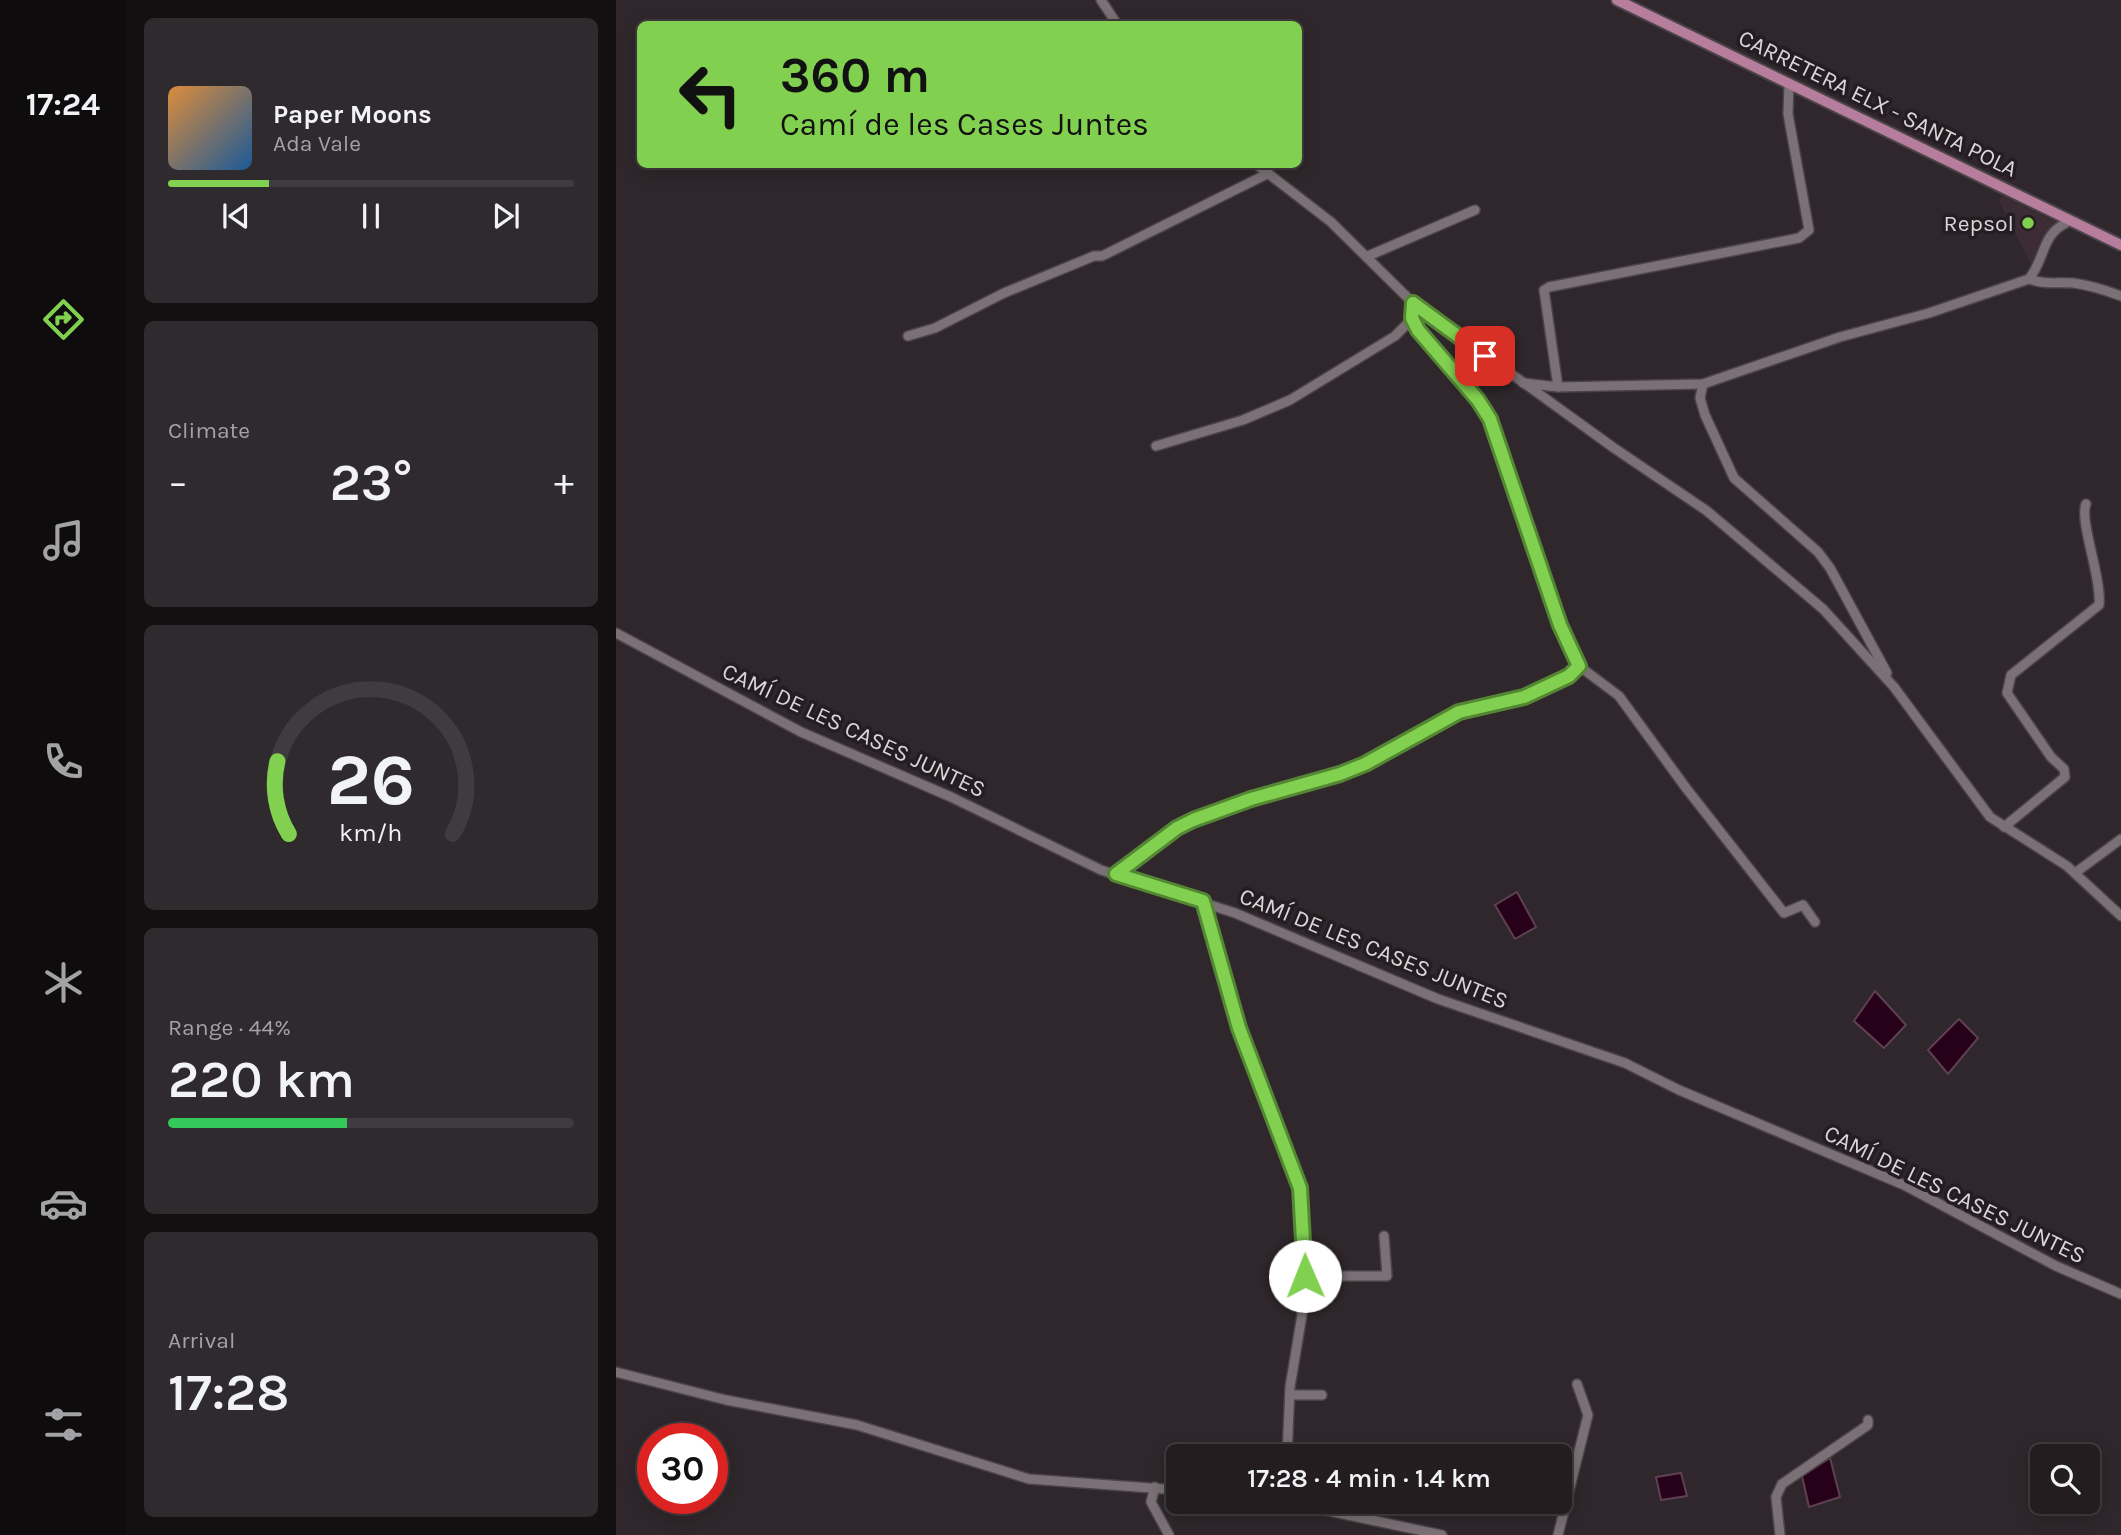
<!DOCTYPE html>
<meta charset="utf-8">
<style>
body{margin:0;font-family:Karla,sans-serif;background:#2f2a2d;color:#f1f3f6;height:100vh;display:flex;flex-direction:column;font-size:26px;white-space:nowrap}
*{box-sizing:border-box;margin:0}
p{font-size:23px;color:#a3a2a5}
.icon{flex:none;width:38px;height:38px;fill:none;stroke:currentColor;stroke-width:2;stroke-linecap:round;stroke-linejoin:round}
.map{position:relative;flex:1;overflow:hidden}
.sheet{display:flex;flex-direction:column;gap:18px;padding:18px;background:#131012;width:490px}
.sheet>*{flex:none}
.banner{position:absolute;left:21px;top:21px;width:665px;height:147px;border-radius:10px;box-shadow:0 4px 18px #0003,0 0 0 2px #403b3e;background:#81d050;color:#111;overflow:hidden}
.fabs{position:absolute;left:1414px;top:1444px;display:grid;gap:14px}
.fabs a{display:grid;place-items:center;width:70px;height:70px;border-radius:10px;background:#231d20;box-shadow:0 4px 18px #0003,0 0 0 2px #403b3e;font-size:35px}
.speed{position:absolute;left:21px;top:1423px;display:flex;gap:14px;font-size:35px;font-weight:700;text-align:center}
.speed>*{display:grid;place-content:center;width:91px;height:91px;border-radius:50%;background:#231d20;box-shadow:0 4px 18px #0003,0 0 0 2px #403b3e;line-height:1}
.speed .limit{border:10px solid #d22;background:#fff;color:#111}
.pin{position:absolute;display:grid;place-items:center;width:60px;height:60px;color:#fff;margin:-30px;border-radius:14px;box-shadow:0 4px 10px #0006}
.me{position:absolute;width:77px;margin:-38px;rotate:359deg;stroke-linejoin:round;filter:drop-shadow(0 0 5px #0008)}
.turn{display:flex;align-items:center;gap:24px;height:147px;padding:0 28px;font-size:32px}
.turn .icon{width:91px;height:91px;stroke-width:2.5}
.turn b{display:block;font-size:49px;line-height:60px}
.big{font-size:52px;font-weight:600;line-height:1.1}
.sheet .widget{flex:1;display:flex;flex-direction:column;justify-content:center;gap:10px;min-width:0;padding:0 24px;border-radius:10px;background:#2f2a2d}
.sheet .dial{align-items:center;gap:0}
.dial svg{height:182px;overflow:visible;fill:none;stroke:#403b3e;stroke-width:7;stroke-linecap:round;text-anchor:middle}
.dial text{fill:#f1f3f6;stroke:none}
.song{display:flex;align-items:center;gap:21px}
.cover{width:84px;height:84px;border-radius:10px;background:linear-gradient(135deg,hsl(30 70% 55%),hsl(210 70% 35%))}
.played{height:7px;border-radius:4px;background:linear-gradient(90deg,#81d050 25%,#403b3e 25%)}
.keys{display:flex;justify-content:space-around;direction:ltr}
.heat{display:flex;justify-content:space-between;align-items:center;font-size:38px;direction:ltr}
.charge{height:10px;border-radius:5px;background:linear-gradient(90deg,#34c759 44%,#403b3e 0)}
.trip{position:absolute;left:550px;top:1444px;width:406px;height:70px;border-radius:10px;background:#231d20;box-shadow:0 4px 18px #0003,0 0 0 2px #403b3e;font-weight:600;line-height:70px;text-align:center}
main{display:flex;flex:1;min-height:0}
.tab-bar{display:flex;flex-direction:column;width:126px;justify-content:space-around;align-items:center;background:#0e0c0d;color:#a3a2a5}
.tab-bar .icon{width:49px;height:49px}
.tab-bar .on{color:#81d050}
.tab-bar b{font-size:32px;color:#f1f3f6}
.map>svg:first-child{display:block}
.built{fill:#3c2d35}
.water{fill:#270119;stroke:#5d4152;stroke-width:2}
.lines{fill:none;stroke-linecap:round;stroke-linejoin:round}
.minor-casing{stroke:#4a4347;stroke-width:12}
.major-casing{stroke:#4a4347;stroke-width:14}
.minor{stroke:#7a7075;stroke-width:9}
.major{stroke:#b67d9d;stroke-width:10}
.route-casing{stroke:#548734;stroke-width:18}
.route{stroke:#81d050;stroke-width:12}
.poi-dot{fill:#81d050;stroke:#251d21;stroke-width:2.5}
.labels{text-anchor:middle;stroke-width:7;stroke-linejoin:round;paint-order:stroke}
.street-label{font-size:23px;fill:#dad5d8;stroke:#251d21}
.poi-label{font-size:23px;fill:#dad5d8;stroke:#251d21;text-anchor:end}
</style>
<main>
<nav class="tab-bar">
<b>17:24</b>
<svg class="icon on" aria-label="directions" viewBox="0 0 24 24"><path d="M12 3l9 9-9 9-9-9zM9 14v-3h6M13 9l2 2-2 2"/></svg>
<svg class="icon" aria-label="music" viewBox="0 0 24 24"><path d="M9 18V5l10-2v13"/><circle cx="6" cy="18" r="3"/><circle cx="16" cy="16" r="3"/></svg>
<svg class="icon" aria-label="phone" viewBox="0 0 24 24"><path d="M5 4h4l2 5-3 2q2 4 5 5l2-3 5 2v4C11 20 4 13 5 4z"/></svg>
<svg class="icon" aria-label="climate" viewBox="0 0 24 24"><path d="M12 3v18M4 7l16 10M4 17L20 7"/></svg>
<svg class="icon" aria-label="car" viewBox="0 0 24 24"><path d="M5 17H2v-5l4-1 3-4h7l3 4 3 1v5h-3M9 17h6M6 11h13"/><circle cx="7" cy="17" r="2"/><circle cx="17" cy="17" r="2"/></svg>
<svg class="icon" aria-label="filters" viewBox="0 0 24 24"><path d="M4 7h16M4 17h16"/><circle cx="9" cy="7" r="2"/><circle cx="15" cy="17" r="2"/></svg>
</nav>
<section class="sheet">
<div class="widget">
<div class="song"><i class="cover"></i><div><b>Paper Moons</b><p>Ada Vale</p></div></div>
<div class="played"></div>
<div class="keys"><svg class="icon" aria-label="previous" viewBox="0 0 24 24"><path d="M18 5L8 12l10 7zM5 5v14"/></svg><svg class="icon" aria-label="pause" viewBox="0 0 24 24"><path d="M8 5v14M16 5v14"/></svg><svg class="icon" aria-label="next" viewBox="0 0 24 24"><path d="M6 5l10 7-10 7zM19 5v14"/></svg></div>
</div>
<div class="widget"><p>Climate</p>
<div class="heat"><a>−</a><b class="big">23°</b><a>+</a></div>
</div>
<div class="widget dial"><svg viewBox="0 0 100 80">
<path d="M14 69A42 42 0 1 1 86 69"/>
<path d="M14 69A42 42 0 0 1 9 37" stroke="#81d050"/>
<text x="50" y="56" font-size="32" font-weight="700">26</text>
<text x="50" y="72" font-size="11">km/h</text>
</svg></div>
<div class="widget"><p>Range · 44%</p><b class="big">220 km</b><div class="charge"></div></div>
<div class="widget"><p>Arrival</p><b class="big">17:28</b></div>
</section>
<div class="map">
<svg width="1505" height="1535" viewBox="0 0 1505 1535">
<rect width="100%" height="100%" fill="#2f272b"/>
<path class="built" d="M1387,196L1439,222L1416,266L1382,199Z"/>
<g class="water">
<path d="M901,892L920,927L899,939L879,905Z"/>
<path d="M1259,991L1290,1025L1268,1048L1238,1021Z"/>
<path d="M1343,1019L1362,1038L1332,1074L1312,1050Z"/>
<path d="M1214,1458L1224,1497L1193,1507L1186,1476Z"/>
<path d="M1065,1473L1071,1496L1045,1500L1040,1477Z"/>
</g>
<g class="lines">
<g class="minor-casing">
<g id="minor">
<path d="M485,0L501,24"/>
<path d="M640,164L715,222L797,303L998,448L1091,511L1207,609L1278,687L1374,817L1451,866L1505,916"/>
<path d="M752,256L859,210"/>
<path d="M1413,279C1429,285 1441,282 1457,283C1474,285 1489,290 1505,296"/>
<path d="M797,303L796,319L801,330L862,400L874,419L944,625L963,666L1003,696L1070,788L1168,913L1187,905L1199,922"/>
<path d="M292,336L319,328L388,293L478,256H486L651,174"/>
<path d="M907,383L942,387L1087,384L1224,337L1313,313L1413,279C1429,260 1425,235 1450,223"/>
<path d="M1087,384L1084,398L1089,415L1118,478L1202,552L1214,568L1271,673"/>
<path d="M942,387L928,290L933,287L1183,238L1193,230L1172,114L1173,83"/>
<path d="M540,446L627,420L674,400L779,336L796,319"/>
<path d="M0,633L185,732L335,797L485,870L619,913L822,999L1009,1063L1063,1090L1288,1185L1440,1266L1505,1294"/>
<path d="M1388,827L1449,777L1448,769L1435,757L1391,693L1395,675L1483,605C1486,578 1463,521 1470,504"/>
<path d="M1459,873L1505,839"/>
<path d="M500,874L560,828L577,820L635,799L724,774L749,764L843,712L908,697L953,675L963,666"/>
<path d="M587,901L623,1028L684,1188L689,1265L686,1315L674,1387L671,1456"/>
<path d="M689,1276H771L768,1236"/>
<path d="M0,1372L110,1400L241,1425L413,1479L562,1490"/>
<path d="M674,1395H706"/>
<path d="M539,1487L535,1502L553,1535"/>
<path d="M670,1502L826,1535"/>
<path d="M942,1535L972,1415L961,1384"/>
<path d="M1164,1535L1160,1497L1166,1484L1252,1425V1420"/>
</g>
</g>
<g class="major-casing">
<path id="major" d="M1001,0L1505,245"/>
</g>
<use href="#minor" class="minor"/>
<use href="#major" class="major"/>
</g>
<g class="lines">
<g class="route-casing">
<path id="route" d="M689,1276L684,1188L623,1028L587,901L500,874L561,828L577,820L635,799L724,774L749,764L843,712L908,697L953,676L963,666L944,625L874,419L862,400L802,330L796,318L797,303L869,356"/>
</g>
<use href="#route" class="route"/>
</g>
<circle class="poi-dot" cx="1412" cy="223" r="7"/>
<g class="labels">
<g class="street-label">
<text transform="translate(1262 103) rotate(26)" y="8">CARRETERA ELX - SANTA POLA</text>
<text transform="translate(238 730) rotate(25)" y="8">CAMÍ DE LES CASES JUNTES</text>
<text transform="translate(758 948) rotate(22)" y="8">CAMÍ DE LES CASES JUNTES</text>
<text transform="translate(1339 1194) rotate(26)" y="8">CAMÍ DE LES CASES JUNTES</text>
</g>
<g class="poi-label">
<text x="1398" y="231">Repsol</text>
</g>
</g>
</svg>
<div class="fabs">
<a><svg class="icon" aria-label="search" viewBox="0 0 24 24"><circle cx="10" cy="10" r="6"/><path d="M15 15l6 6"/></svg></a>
</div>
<div class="speed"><div class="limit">30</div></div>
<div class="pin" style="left:869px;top:356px;background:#d93025"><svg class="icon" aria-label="arrive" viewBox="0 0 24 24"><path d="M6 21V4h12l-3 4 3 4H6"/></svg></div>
<svg class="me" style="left:689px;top:1276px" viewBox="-20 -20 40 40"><circle r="19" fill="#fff"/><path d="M0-13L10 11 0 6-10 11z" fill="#81d050"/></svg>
<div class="trip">17:28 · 4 min · 1.4 km</div>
<div class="banner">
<div class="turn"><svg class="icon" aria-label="left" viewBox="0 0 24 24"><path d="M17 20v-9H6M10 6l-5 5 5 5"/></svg><div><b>360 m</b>Camí de les Cases Juntes</div></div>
</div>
</div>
</main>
